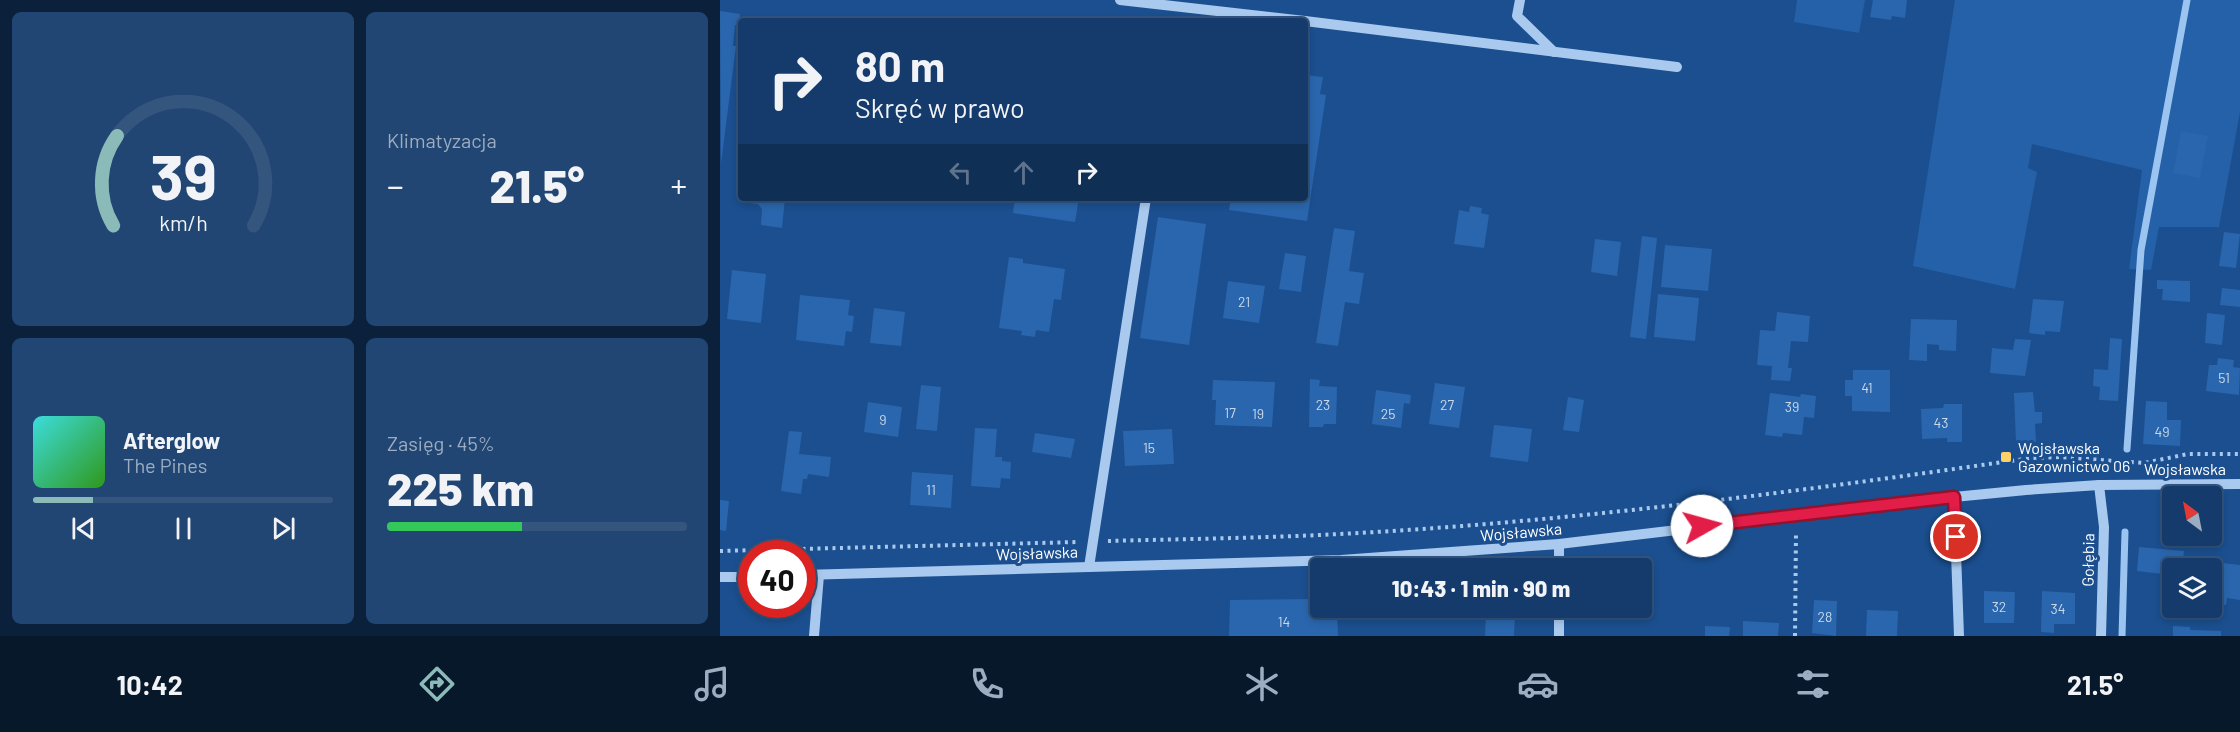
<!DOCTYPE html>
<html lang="pl">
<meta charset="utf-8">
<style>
body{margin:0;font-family:Barlow,sans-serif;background:#214673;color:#f1f3f6;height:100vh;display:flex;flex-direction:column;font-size:22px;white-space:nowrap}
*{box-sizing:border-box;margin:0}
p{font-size:20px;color:#9dadc1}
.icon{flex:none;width:33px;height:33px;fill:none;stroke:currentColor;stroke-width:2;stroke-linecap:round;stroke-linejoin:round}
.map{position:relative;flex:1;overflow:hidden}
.panel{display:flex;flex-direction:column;gap:12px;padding:12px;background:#0b203b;width:720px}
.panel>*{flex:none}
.top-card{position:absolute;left:18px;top:18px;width:570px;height:183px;border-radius:6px;box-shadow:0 3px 9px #0003,0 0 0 2px #33557e;background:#143b6b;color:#f1f3f6;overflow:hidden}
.needle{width:39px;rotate:328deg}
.fabs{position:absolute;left:1442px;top:486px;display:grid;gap:12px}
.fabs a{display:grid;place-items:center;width:60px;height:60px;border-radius:6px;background:#143b6b;box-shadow:0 3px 9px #0003,0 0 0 2px #33557e;font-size:30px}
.speed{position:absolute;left:18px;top:540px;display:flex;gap:12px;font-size:30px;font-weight:700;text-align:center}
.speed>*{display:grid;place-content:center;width:78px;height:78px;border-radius:50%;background:#143b6b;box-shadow:0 3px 9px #0003,0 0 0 2px #33557e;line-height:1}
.speed .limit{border:9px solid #d22;background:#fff;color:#111}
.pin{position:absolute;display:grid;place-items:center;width:51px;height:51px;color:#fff;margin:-26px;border:3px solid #fff;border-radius:50%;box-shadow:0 2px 6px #0007}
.me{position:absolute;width:66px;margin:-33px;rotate:83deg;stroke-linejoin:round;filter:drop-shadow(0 0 4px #0008)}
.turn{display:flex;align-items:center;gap:21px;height:126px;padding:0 18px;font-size:27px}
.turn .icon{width:78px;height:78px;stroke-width:2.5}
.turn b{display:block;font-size:42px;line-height:51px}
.lanes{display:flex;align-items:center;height:57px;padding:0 18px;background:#0003;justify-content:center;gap:30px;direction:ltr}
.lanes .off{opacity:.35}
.big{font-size:45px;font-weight:800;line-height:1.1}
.panel .tile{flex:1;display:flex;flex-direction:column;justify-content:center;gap:9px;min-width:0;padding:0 21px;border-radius:9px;background:#214673}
.panel .dial{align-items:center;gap:0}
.dial svg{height:156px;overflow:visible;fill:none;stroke:#33557e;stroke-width:7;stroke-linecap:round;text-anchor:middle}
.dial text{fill:#f1f3f6;stroke:none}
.song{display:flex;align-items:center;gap:18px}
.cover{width:72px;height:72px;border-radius:9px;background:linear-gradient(135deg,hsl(180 70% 55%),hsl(110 70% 35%))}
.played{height:6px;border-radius:3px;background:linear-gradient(90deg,#8bbbb9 20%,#33557e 20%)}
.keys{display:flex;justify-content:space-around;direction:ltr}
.heat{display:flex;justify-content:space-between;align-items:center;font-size:33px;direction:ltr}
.charge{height:9px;border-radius:4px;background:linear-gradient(90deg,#34c759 45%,#33557e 0)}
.panel .tiles{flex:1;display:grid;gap:12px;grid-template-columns:repeat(2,1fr)}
.trip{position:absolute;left:590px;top:558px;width:342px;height:60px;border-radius:6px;background:#143b6b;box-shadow:0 3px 9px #0003,0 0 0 2px #33557e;font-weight:800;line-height:60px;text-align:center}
.tab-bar{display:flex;height:96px;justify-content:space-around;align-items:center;background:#08182b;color:#9dadc1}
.tab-bar .icon{width:42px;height:42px}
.tab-bar .on{color:#8bbbb9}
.tab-bar b{font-size:27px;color:#f1f3f6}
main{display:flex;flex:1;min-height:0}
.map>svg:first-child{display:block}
.green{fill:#2461a8}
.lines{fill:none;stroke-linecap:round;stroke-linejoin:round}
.stream{stroke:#9cc4f0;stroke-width:7}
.building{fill:#2a66ad}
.path{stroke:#a9c9ee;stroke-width:4;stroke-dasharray:3 4.5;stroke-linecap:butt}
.minor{stroke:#a9c9ee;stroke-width:10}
.route-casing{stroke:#92132f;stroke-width:15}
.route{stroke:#e11d48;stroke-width:10}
.poi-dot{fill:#ffd166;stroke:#1b4f8f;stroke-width:2}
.labels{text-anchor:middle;stroke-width:6;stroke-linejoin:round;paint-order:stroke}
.number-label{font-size:14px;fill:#cad9ea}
.poi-label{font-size:16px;fill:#fff;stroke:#1b4f8f;text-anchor:start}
.street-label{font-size:16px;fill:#fff;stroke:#1b4f8f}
</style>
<main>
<section class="panel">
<div class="tiles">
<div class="tile dial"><svg viewBox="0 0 100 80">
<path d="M14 69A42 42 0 1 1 86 69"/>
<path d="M14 69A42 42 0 0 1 16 23" stroke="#8bbbb9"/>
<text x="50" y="56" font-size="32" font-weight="700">39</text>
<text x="50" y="72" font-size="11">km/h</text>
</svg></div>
<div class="tile"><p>Klimatyzacja</p>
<div class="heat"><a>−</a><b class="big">21.5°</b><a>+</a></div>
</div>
<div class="tile">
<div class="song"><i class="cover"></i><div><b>Afterglow</b><p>The Pines</p></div></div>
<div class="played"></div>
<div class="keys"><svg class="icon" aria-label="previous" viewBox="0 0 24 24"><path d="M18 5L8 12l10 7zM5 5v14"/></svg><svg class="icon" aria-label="pause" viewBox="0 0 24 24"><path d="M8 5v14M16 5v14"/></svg><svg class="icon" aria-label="next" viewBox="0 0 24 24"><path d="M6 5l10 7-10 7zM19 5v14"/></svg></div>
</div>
<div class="tile"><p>Zasięg · 45%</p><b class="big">225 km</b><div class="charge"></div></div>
</div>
</section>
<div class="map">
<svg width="1520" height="636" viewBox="0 0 1520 636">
<rect width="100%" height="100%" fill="#1b4f8f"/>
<g class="green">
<path d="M1077,0H1145L1139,33L1074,22Z"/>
<path d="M1235,0H1520V112L1499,227H1439L1431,270L1409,269L1422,170L1312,144L1308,168L1317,172L1295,289L1193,266Z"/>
</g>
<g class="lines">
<g class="stream">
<path d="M1407,449L1421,250L1467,0"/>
<path d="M1402,636L1405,532"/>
</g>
</g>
<g class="building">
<path d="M1153,0H1187L1185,18L1172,16L1171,20L1150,17Z"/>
<path d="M0,11L20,14L19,25H15L13,46H16L1,164Z"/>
<path d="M585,75L603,77L600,94L606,95L587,221L509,210L511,198H585Z"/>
<path d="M1461,131L1488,136L1480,178L1453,173Z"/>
<path d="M21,198H65L62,228L41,225L42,209L38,204L21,202Z"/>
<path d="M295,198H359L355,222L293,213Z"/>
<path d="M750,206L762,208L761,213L769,215L764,248L734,244L739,210L749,212Z"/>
<path d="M438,217L486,224L469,345L420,338Z"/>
<path d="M614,228L635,231L629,271L644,273L639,304L625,302L618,346L596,343Z"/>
<path d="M1504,232L1520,234L1516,268L1499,266Z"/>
<path d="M922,236L937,238L926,339L910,337Z"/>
<path d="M875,239L901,242L897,276L871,272Z"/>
<path d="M945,245L992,249L988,291L941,287Z"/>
<path d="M565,253L586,256L581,292L559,289Z"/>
<path d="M289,257L303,259V263L345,269L341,300L334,299L329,332L316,330L315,337L301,335L302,331L279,328Z"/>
<path d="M12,270L46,274L41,323L7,319Z"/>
<path d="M1437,280L1470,281V302L1442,300L1443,289H1437Z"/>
<path d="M508,281L545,286L539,323L503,318Z"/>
<path d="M1502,288L1520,290V307L1500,305Z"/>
<path d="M938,294L979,298L975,341L934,337Z"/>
<path d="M80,295L130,300L128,315L134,316L132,332L126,331L124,346L76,340Z"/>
<path d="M1313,299L1344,301L1340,332L1325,331V335L1309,333Z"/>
<path d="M154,308L185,312L181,346L150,343Z"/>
<path d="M1057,312L1090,316L1088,342L1071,341L1068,368H1072L1070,381L1051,380L1052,366L1037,365L1040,330L1055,331Z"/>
<path d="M1487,313L1505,315L1502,345L1485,343Z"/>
<path d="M1191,319L1237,320L1236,351L1219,350V345L1207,344V361L1189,360Z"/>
<path d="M1390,338L1402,339L1398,401L1379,400L1380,387L1373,386L1374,369L1388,370Z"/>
<path d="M1295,339L1311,340L1305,376L1270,373L1272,348L1293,350Z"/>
<path d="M1498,358L1514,360L1513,367L1520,368L1519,395L1486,391L1489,365H1497Z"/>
<path d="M1133,370H1170V412L1132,411V396H1125V380H1133Z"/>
<path d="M590,379L600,380L599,386L617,387L616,424H604L603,427H589Z"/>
<path d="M493,380L555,382L552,427L495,425L496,400H492Z"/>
<path d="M715,383L745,387L739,428L709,424Z"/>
<path d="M201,385L221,387L217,431L196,429Z"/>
<path d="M656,390L691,395L690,404L684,403L681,428L652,424Z"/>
<path d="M1313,392L1315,412H1322V423L1315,424L1316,442L1296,443L1294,393Z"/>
<path d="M1050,393L1080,397L1081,394L1096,396L1094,418L1084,417L1082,435L1063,433L1062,437L1045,435Z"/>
<path d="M848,397L864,400L859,432L843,430Z"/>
<path d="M1426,401L1447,402V420H1461L1460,446L1423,444Z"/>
<path d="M148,402L182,407L178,437L144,432Z"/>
<path d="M1224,404H1242V442H1227V438L1202,439L1201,409L1223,408Z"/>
<path d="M774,425L812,429L808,462L770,457Z"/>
<path d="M255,428L277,429L275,457H282V461L291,462L290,479L281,478L280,488L251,486Z"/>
<path d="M452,429L454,464L405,466L403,431Z"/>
<path d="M69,431L82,432L79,454L111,457L109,477L88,474L87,479H83L81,494L61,491Z"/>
<path d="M315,433L355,439L351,458L312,452Z"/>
<path d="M192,472L233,475L231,508L190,505Z"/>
<path d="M0,500L9,501L6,531L0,530Z"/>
<path d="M1419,547L1464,551L1462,568H1452V575L1417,571Z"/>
<path d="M1485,561L1520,565V600L1507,598L1506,605L1493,604L1491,568H1484Z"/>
<path d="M930,572L932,597L921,598V573Z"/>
<path d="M1264,591L1295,592L1294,623H1264Z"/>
<path d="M1322,591L1355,593V624H1334V633L1321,632Z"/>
<path d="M600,599V608H617L618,636H509L510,600Z"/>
<path d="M1094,600L1117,601L1116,636L1092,633Z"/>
<path d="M1147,610L1178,611L1177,636H1146Z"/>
<path d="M766,612L795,613L794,636H765Z"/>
<path d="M1023,621L1059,623L1058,636H1023Z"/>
<path d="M985,626L1010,627L1009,636H985Z"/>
<path d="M1453,626L1470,627V630L1501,631V636H1453Z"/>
</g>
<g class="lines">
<g class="path">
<path d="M388,541C465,539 543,538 620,534C851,522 1082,491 1311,458L1340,457L1424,463L1468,454H1520"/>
<path d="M0,551L359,542"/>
<path d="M1075,636L1076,531"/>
</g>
<g class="minor">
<path d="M400,0L585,21"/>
<path d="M800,0L797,16L834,52"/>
<path d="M585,21L957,67"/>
<path d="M1379,485L1384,527L1381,636"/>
<path d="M1234,497L1239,636"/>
<path d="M369,567L426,198"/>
<path d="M839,568V544"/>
<path d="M82,575L621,560L839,544L1234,497L1306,490L1379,485L1520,484"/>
<path d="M0,577H32"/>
<path d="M839,608V636"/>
<path d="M94,636L99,575"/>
</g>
</g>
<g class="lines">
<g class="route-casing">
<path id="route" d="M982,526L1234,497L1236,537"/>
</g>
<use href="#route" class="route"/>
</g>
<rect class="poi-dot" x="1280" y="451" width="12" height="12" rx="3"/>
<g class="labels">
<g class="number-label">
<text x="524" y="307">21</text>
<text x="1504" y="383">51</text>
<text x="1147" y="393">41</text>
<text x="603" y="410">23</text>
<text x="727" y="410">27</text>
<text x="1072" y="412">39</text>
<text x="510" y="418">17</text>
<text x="538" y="419">19</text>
<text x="668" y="419">25</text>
<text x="163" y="425">9</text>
<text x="1221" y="428">43</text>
<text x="1442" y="437">49</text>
<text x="429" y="453">15</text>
<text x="211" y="495">11</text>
<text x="1279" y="612">32</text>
<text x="1338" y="614">34</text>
<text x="1105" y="622">28</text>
<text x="564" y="627">14</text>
</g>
<g class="poi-label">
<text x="1298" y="454">Wojsławska<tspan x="1298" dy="18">Gazownictwo 06</tspan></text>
</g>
<g class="street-label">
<text x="1465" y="475">Wojsławska</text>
<text transform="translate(801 532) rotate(-5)" y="6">Wojsławska</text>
<text transform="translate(317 553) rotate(-2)" y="6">Wojsławska</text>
<text transform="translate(1368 560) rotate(-89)" y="6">Gołębia</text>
</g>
</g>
</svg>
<div class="fabs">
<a><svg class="needle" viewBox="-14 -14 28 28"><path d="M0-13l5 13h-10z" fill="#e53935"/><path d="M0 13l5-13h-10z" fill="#9dadc1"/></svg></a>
<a><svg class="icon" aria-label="layers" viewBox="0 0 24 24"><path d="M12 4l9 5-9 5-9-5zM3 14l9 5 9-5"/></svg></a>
</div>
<div class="speed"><div class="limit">40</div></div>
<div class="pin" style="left:1236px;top:537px;background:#d93025"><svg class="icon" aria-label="arrive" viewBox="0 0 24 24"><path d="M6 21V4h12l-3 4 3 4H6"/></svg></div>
<svg class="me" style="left:982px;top:526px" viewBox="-20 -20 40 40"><circle r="19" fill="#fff"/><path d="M0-13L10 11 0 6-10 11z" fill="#e11d48"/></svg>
<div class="trip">10:43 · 1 min · 90 m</div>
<div class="top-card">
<div class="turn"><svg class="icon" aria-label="right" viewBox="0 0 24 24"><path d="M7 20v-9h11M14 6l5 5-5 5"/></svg><div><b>80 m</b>Skręć w prawo</div></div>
<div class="lanes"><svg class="icon off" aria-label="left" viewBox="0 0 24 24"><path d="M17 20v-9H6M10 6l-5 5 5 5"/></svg><svg class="icon off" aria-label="ahead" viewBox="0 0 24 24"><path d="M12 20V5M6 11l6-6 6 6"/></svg><svg class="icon" aria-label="right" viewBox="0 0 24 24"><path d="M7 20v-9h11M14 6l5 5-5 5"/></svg></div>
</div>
</div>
</main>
<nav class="tab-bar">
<b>10:42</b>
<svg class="icon on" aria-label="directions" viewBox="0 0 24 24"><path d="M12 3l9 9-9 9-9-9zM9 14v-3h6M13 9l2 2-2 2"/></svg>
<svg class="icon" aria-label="music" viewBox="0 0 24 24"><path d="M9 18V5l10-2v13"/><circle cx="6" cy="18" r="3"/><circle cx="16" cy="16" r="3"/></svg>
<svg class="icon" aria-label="phone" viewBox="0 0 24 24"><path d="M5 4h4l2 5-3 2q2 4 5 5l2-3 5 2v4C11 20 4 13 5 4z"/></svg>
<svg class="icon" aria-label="climate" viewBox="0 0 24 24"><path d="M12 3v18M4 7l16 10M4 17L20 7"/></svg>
<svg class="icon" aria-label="car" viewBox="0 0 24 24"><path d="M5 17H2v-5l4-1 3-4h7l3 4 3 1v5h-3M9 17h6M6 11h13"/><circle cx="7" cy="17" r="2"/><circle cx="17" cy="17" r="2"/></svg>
<svg class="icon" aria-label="filters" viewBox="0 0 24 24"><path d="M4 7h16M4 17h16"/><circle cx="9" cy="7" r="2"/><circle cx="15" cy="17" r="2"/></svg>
<b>21.5°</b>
</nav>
